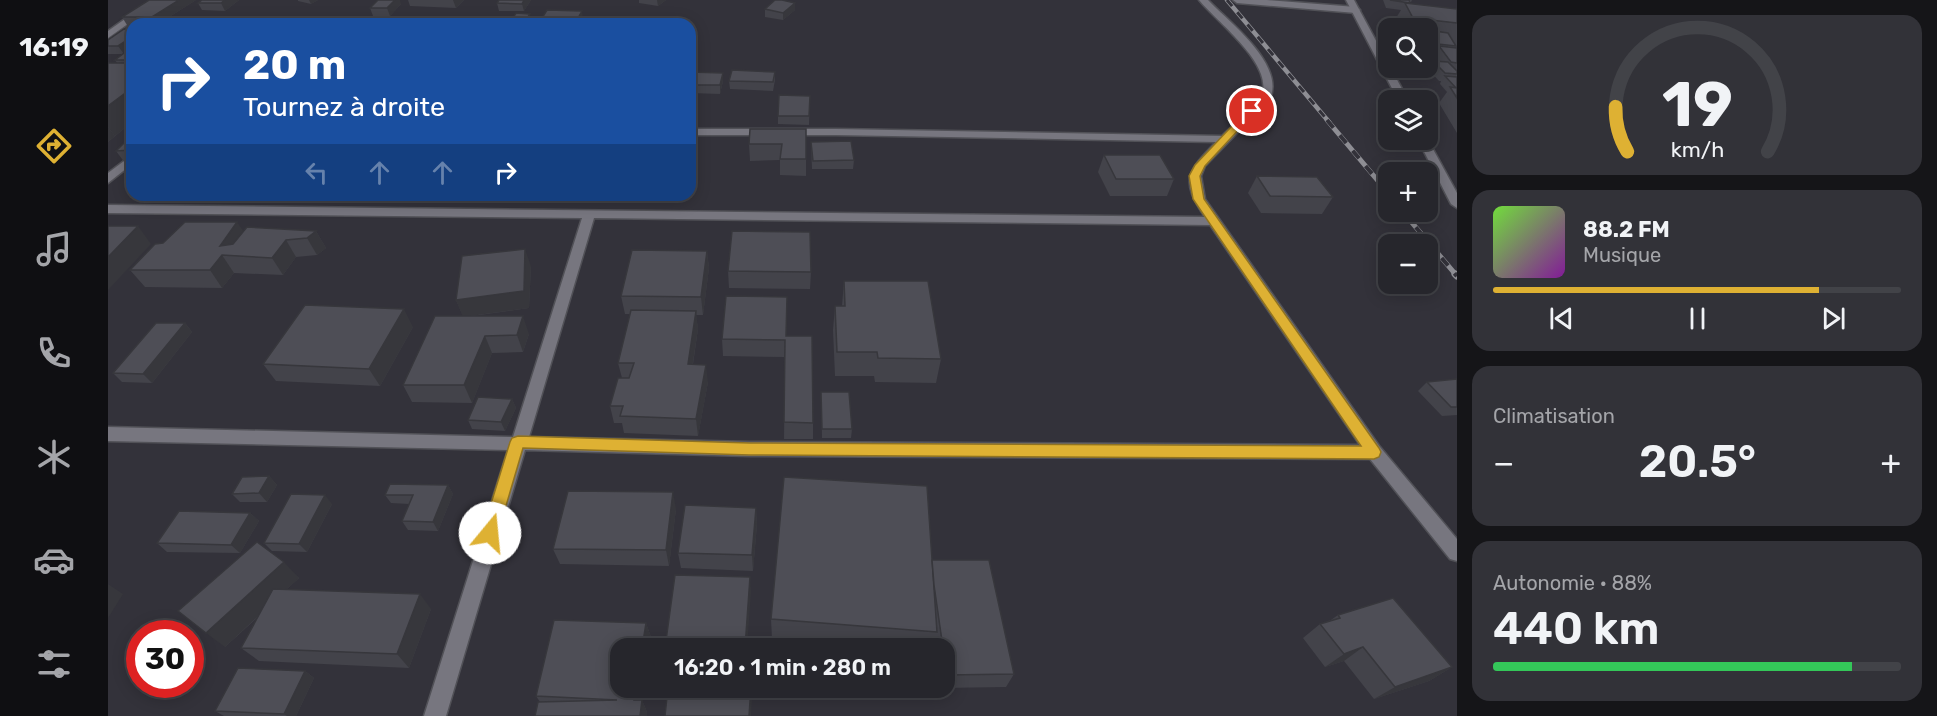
<!DOCTYPE html>
<html lang="fr">
<meta charset="utf-8">
<style>
body{margin:0;font-family:Rubik,sans-serif;background:#323238;color:#f1f3f6;height:100vh;display:flex;flex-direction:column;font-size:22px;white-space:nowrap}
*{box-sizing:border-box;margin:0}
p{font-size:20px;color:#a4a5a9}
.icon{flex:none;width:33px;height:33px;fill:none;stroke:currentColor;stroke-width:2;stroke-linecap:round;stroke-linejoin:round}
.map{position:relative;flex:1;overflow:hidden}
.side{display:flex;flex-direction:column;gap:15px;padding:15px;background:#151518;width:480px}
.side>*{flex:none}
.banner{position:absolute;left:18px;top:18px;width:570px;height:183px;border-radius:18px;box-shadow:0 3px 15px #0003,0 0 0 2px #424348;background:#1a4fa0;color:#fff;overflow:hidden}
.buttons{position:absolute;left:1270px;top:18px;display:grid;gap:12px}
.buttons a{display:grid;place-items:center;width:60px;height:60px;border-radius:12px;background:#26262c;box-shadow:0 3px 15px #0003,0 0 0 2px #424348;font-size:30px}
.speed{position:absolute;left:18px;top:620px;display:flex;gap:12px;font-size:30px;font-weight:700;text-align:center}
.speed>*{display:grid;place-content:center;width:78px;height:78px;border-radius:50%;background:#26262c;box-shadow:0 3px 15px #0003,0 0 0 2px #424348;line-height:1}
.speed .limit{border:9px solid #d22;background:#fff;color:#111}
.pin{position:absolute;display:grid;place-items:center;width:51px;height:51px;color:#fff;margin:-26px;border:3px solid #fff;border-radius:50%;box-shadow:0 2px 6px #0007}
.me{position:absolute;width:66px;margin:-33px;rotate:17deg;stroke-linejoin:round;filter:drop-shadow(0 0 4px #0008)}
.turn{display:flex;align-items:center;gap:21px;height:126px;padding:0 18px;font-size:27px}
.turn .icon{width:78px;height:78px;stroke-width:2.5}
.turn b{display:block;font-size:42px;line-height:51px}
.lanes{display:flex;align-items:center;height:57px;padding:0 18px;background:#0003;justify-content:center;gap:30px;direction:ltr}
.lanes .off{opacity:.35}
.big{font-size:45px;font-weight:600;line-height:1.1}
.side .card{flex:1;display:flex;flex-direction:column;justify-content:center;gap:9px;min-width:0;padding:0 21px;border-radius:18px;background:#323238}
.side .dial{align-items:center;gap:0}
.dial svg{height:156px;overflow:visible;fill:none;stroke:#424348;stroke-width:7;stroke-linecap:round;text-anchor:middle}
.dial text{fill:#f1f3f6;stroke:none}
.song{display:flex;align-items:center;gap:18px}
.cover{width:72px;height:72px;border-radius:9px;background:linear-gradient(135deg,hsl(100 70% 55%),hsl(290 70% 35%))}
.played{height:6px;border-radius:3px;background:linear-gradient(90deg,#deb133 80%,#424348 80%)}
.keys{display:flex;justify-content:space-around;direction:ltr}
.heat{display:flex;justify-content:space-between;align-items:center;font-size:33px;direction:ltr}
.charge{height:9px;border-radius:4px;background:linear-gradient(90deg,#34c759 88%,#424348 0)}
.trip{position:absolute;left:502px;top:638px;width:345px;height:60px;border-radius:18px;background:#26262c;box-shadow:0 3px 15px #0003,0 0 0 2px #424348;font-weight:600;line-height:60px;text-align:center}
main{display:flex;flex:1;min-height:0}
.dock{display:flex;flex-direction:column;width:108px;justify-content:space-around;align-items:center;background:#0f0f12;color:#a4a5a9}
.dock .icon{width:42px;height:42px}
.dock .active{color:#deb133}
.dock b{font-size:27px;color:#f1f3f6}
.map>svg:first-child{display:block}
.lines{fill:none;stroke-linecap:round;stroke-linejoin:round}
.minor-casing{stroke:#515157;stroke-width:3}
.tertiary-casing{stroke:#515157;stroke-width:3}
.minor{fill:#77767f;fill-rule:evenodd}
.tertiary{fill:#77767f;fill-rule:evenodd}
.rail-far2-casing{stroke:#8e8e94;stroke-width:4.5}
.rail-far1-casing{stroke:#8e8e94;stroke-width:5}
.rail-casing{stroke:#8e8e94;stroke-width:7}
.rail-far2{stroke:#33323a;stroke-width:3;stroke-dasharray:8;stroke-linecap:butt}
.rail-far1{stroke:#33323a;stroke-width:4;stroke-dasharray:10;stroke-linecap:butt}
.rail{stroke:#33323a;stroke-width:4.5;stroke-dasharray:14;stroke-linecap:butt}
.wall{fill:#43434a}
.shaded-wall{fill:#37373c}
.building{fill:#4e4e56;stroke:#37373c;stroke-width:1.5}
.route{fill:#deb133;stroke:#907321;stroke-width:1.5}
</style>
<main>
<nav class="dock">
<b>16:19</b>
<svg class="icon active" aria-label="directions" viewBox="0 0 24 24"><path d="M12 3l9 9-9 9-9-9zM9 14v-3h6M13 9l2 2-2 2"/></svg>
<svg class="icon" aria-label="music" viewBox="0 0 24 24"><path d="M9 18V5l10-2v13"/><circle cx="6" cy="18" r="3"/><circle cx="16" cy="16" r="3"/></svg>
<svg class="icon" aria-label="phone" viewBox="0 0 24 24"><path d="M5 4h4l2 5-3 2q2 4 5 5l2-3 5 2v4C11 20 4 13 5 4z"/></svg>
<svg class="icon" aria-label="climate" viewBox="0 0 24 24"><path d="M12 3v18M4 7l16 10M4 17L20 7"/></svg>
<svg class="icon" aria-label="car" viewBox="0 0 24 24"><path d="M5 17H2v-5l4-1 3-4h7l3 4 3 1v5h-3M9 17h6M6 11h13"/><circle cx="7" cy="17" r="2"/><circle cx="17" cy="17" r="2"/></svg>
<svg class="icon" aria-label="filters" viewBox="0 0 24 24"><path d="M4 7h16M4 17h16"/><circle cx="9" cy="7" r="2"/><circle cx="15" cy="17" r="2"/></svg>
</nav>
<div class="map">
<svg width="1349" height="716" viewBox="0 0 1349 716">
<rect width="100%" height="100%" fill="#33323a"/>
<g class="lines">
<g class="minor-casing">
<g id="minor">
<path d="M1091,0H1100C1122,23 1177,64 1162,99L1097,166L1093,176L1097,199L1272,447L1349,539V561L1342,559L1262,459L642,456L417,450L338,716H316L400,450L0,441V427L405,437L474,218L0,213V205L1097,217C1072,180 1079,172 1108,142L728,135H582V129H728L1114,136C1123,127 1148,106 1153,96C1168,66 1108,21 1091,0ZM486,218L1102,225L1252,445L642,442L421,437Z"/>
<path d="M1125,0H1159L1248,7L1252,10L1248,13L1129,3Z"/>
<path d="M17,19L24,21L0,38V31Z"/>
<path d="M24,155V164L0,183V173Z"/>
</g>
</g>
<g class="tertiary-casing">
<g id="tertiary">
<path d="M1238,0H1246L1300,100H1290Z"/>
<path d="M1310,140H1320L1349,193V208L1343,204Z"/>
</g>
</g>
<use href="#minor" class="minor"/>
<use href="#tertiary" class="tertiary"/>
<g class="rail-far2-casing">
<path id="rail-far2" d="M1119,0L1221,122"/>
</g>
<g class="rail-far1-casing">
<g id="rail-far1">
<path d="M1219,120L1281,194"/>
<path d="M1295,212L1348,275"/>
</g>
</g>
<g class="rail-casing">
<path id="rail" d="M1347,274L1349,276"/>
</g>
<use href="#rail-far2" class="rail-far2"/>
<use href="#rail-far1" class="rail-far1"/>
<use href="#rail" class="rail"/>
</g>
<g class="wall">
<path d="M88,0L50,24H24V25H19L14,17Z"/>
<path d="M131,0L117,11L94,10L90,3Z"/>
<path d="M190,0H210L203,4L190,1Z"/>
<path d="M300,0H356L348,8L302,6Z"/>
<path d="M423,0L416,11H391L389,3Z"/>
<path d="M531,0H558L550,6L531,3Z"/>
<path d="M1275,0H1304L1303,2H1302V4L1349,9V133L1331,103L1339,92L1332,84L1333,81H1331L1320,69L1325,61H1331L1326,54L1327,52L1320,51V28H1294L1288,18L1293,10L1278,8Z"/>
<path d="M687,3V10L675,20L657,17V9Z"/>
<path d="M293,4L282,16H265L262,8Z"/>
<path d="M434,18L475,19L473,24H436Z"/>
<path d="M24,30V122L0,142V63H9L7,60L14,54H0V40Z"/>
<path d="M582,72L615,81L612,94L582,93Z"/>
<path d="M667,72V80L665,91L622,89L621,81Z"/>
<path d="M702,96L701,125L670,124V116Z"/>
<path d="M698,129V176L672,175V160L642,161L641,144Z"/>
<path d="M24,135V167H20L8,151Z"/>
<path d="M703,142L746,160L745,169H704Z"/>
<path d="M996,155L1066,179L1059,196H1002L990,172Z"/>
<path d="M1149,176L1225,197L1214,214L1153,213L1140,193Z"/>
<path d="M136,231H208L218,248L209,255L188,257L175,275L126,273L114,288L37,287L22,270Z"/>
<path d="M599,251L601,268L595,315H588L590,329L585,364L600,382L590,436L516,433L514,423H506L502,406L514,378L510,363L522,314H517L513,296Z"/>
<path d="M423,266L421,308L364,316L421,334L415,352L384,353L364,403L304,402L295,385L355,316L348,300Z"/>
<path d="M620,271L703,272L702,289L621,288Z"/>
<path d="M736,281L833,359L828,383L767,382L766,376H727L725,330L727,306H734Z"/>
<path d="M77,323L84,332L44,383L14,382L5,373Z"/>
<path d="M305,327L272,386L168,381L155,364Z"/>
<path d="M678,336L705,423V439H676L677,357L615,356L614,339Z"/>
<path d="M1349,379V415L1334,416L1310,391L1319,382Z"/>
<path d="M713,392L744,429L743,438H714Z"/>
<path d="M404,399L408,408L397,431L364,429L360,420Z"/>
<path d="M161,476L169,485L159,502H132L124,494Z"/>
<path d="M340,485L345,494L330,531L300,530L294,521L301,504L283,503L277,495Z"/>
<path d="M224,504L199,552L164,551L156,543Z"/>
<path d="M648,508L649,524L645,571L573,568L570,553Z"/>
<path d="M568,509L561,566L452,564L445,549Z"/>
<path d="M142,513L151,521L132,553L59,552L49,543Z"/>
<path d="M149,542L191,578L179,589L323,609L301,668L151,661L133,648L150,617L117,647Z"/>
<path d="M824,560L906,674L898,687L833,688L837,687V648H828L826,638L823,648H782L664,639L663,619Z"/>
<path d="M1230,615L1344,667L1321,681L1266,699L1236,661L1217,667L1195,638L1212,624L1223,620Z"/>
<path d="M446,620L538,623L543,637L541,648H513V687H535L533,700H534L539,712V716H427L430,702H432L428,696Z"/>
<path d="M197,671L206,678L188,716H116L107,711Z"/>
</g>
<g class="shaded-wall">
<path d="M71,0H88L50,24H48L44,17Z"/>
<path d="M117,0H131L117,11L113,3Z"/>
<path d="M201,0H210L203,4Z"/>
<path d="M287,0H292L293,4L282,16L279,8Z"/>
<path d="M345,0H356L348,8Z"/>
<path d="M416,0H423L416,11L414,4Z"/>
<path d="M549,0H558L550,6Z"/>
<path d="M687,3V10L675,20V13Z"/>
<path d="M474,11L475,19L473,24H471L470,18Z"/>
<path d="M422,14L424,21L423,24H415Z"/>
<path d="M24,37V49L16,54L10,46Z"/>
<path d="M615,73V81L612,94V85Z"/>
<path d="M24,88V122L7,136L0,127V106Z"/>
<path d="M0,127L7,136L0,142Z"/>
<path d="M129,222L141,239L129,256L112,246Z"/>
<path d="M30,226L43,244L0,290V257Z"/>
<path d="M208,231L218,248L209,255L199,238Z"/>
<path d="M178,240L188,257L175,275L164,258Z"/>
<path d="M417,249L423,266L421,308L355,317L348,300Z"/>
<path d="M599,251L601,268L595,315L593,297Z"/>
<path d="M114,255L126,273L114,288L102,270Z"/>
<path d="M296,309L305,327L272,386L261,369Z"/>
<path d="M588,311L590,329L582,381L580,364Z"/>
<path d="M415,316L421,334L415,352L409,335Z"/>
<path d="M77,323L84,332L44,383L35,374Z"/>
<path d="M377,336L384,353L364,403L356,385Z"/>
<path d="M598,365L600,382L590,436L588,419Z"/>
<path d="M404,399L408,408L397,431L393,422Z"/>
<path d="M161,476L169,485L159,502L151,493Z"/>
<path d="M340,485L345,494L330,531L325,522Z"/>
<path d="M565,492L568,509L561,566L558,550Z"/>
<path d="M217,495L224,504L199,552L191,544Z"/>
<path d="M648,508L649,524L645,571L644,555Z"/>
<path d="M142,513L151,521L132,553L123,545Z"/>
<path d="M176,562L191,578L117,647L98,633Z"/>
<path d="M642,577L643,592L639,648H637Z"/>
<path d="M0,584L15,594L0,618Z"/>
<path d="M312,594L323,609L301,668L289,654Z"/>
<path d="M538,623L543,637L541,648H534Z"/>
<path d="M1255,647L1236,661L1217,667L1236,654Z"/>
<path d="M1344,667L1321,681L1266,699L1287,687Z"/>
<path d="M197,671L206,678L188,716H179L176,714Z"/>
<path d="M528,687H535L531,712L526,700Z"/>
<path d="M643,687L644,696L643,716H641Z"/>
<path d="M534,700L539,712V716H532Z"/>
</g>
<g class="building">
<path d="M41,0H71L44,17H14Z"/>
<path d="M94,0H117L113,3H90Z"/>
<path d="M270,0H287L279,8H262Z"/>
<path d="M391,0H416L414,4L389,3Z"/>
<path d="M667,0H674L687,3L675,13L657,9Z"/>
<path d="M1282,0H1301L1302,3Z"/>
<path d="M1297,3L1349,9V23L1305,18Z"/>
<path d="M439,10L474,11L470,18H434Z"/>
<path d="M408,13L422,14L415,24H401Z"/>
<path d="M283,23L300,24H282Z"/>
<path d="M16,29L24,30V37L10,46H0V40Z"/>
<path d="M1320,30L1340,33L1348,46L1320,43Z"/>
<path d="M1331,46L1349,48V63L1343,62Z"/>
<path d="M24,47V60H7Z"/>
<path d="M1325,61L1340,62L1349,71V74L1337,73Z"/>
<path d="M0,63H24V88L0,106Z"/>
<path d="M624,70L667,72L665,82L621,81Z"/>
<path d="M582,72L615,73L612,85H582Z"/>
<path d="M1337,76L1349,77V88H1348Z"/>
<path d="M1342,87L1349,88V98Z"/>
<path d="M671,95L702,96L701,116H670Z"/>
<path d="M642,129H698V159H672L674,144H641Z"/>
<path d="M24,135V150L8,151Z"/>
<path d="M743,141L746,160L705,161L703,142Z"/>
<path d="M996,155H1052L1066,179H1008Z"/>
<path d="M1149,176L1209,177L1225,197L1162,196Z"/>
<path d="M77,222H129L112,246L125,244L139,227L208,231L199,238L178,240L164,258L114,255L102,270H22L47,244L55,243Z"/>
<path d="M0,226H30L0,257Z"/>
<path d="M624,231L702,232L703,272L620,271Z"/>
<path d="M417,249L416,291L348,300L354,256Z"/>
<path d="M524,250L599,251L593,297L513,296Z"/>
<path d="M736,281H820L833,359L770,358L769,352H729L727,306H737Z"/>
<path d="M618,296L679,297L678,336H704L705,423L676,422L677,340L614,339Z"/>
<path d="M197,305L296,309L261,369L155,364Z"/>
<path d="M523,310L588,311L580,364L598,365L588,419L512,416L515,406H502L510,378H521L526,363H510Z"/>
<path d="M327,316H415L409,335L377,336L356,385H295Z"/>
<path d="M48,323H77L35,374L5,373Z"/>
<path d="M1349,379V407H1343L1319,382Z"/>
<path d="M713,392H741L744,429H714Z"/>
<path d="M370,397L404,399L393,422L360,420Z"/>
<path d="M161,476L151,493L124,494L134,477Z"/>
<path d="M676,477L819,486L829,632L663,619Z"/>
<path d="M282,484L340,485L325,522L294,521L305,495H277Z"/>
<path d="M460,491L565,492L558,550L445,549Z"/>
<path d="M183,494L217,495L191,544L156,543Z"/>
<path d="M577,505L648,508L644,555L570,553Z"/>
<path d="M71,511L142,513L123,545L49,543Z"/>
<path d="M149,542L176,562L98,633L70,611Z"/>
<path d="M824,560H881L906,674L839,675L837,662V648H835L826,585Z"/>
<path d="M567,575L642,577L637,648H557Z"/>
<path d="M165,589L312,594L289,654L133,648Z"/>
<path d="M1285,598L1344,667L1287,687L1255,647L1236,654L1212,624L1232,618L1230,615Z"/>
<path d="M446,620L538,623L534,648H513V687H528L526,700H534L532,716H427L430,702L509,700L428,696Z"/>
<path d="M130,668L197,671L176,714L107,711Z"/>
<path d="M560,687H643L641,716H557Z"/>
</g>
<path class="route" d="M1140,109L1148,111L1097,166L1092,176L1096,199L1271,448L1273,452L1271,457L1266,459L642,455L415,448L390,533L388,538L382,541L376,538L374,533L402,442L404,438L410,436L642,443L1253,446L1085,199L1081,176L1087,165Z"/>
</svg>
<div class="buttons">
<a><svg class="icon" aria-label="search" viewBox="0 0 24 24"><circle cx="10" cy="10" r="6"/><path d="M15 15l6 6"/></svg></a>
<a><svg class="icon" aria-label="layers" viewBox="0 0 24 24"><path d="M12 4l9 5-9 5-9-5zM3 14l9 5 9-5"/></svg></a>
<a>+</a>
<a>−</a>
</div>
<div class="speed"><div class="limit">30</div></div>
<div class="pin" style="left:1144px;top:111px;background:#d93025"><svg class="icon" aria-label="arrive" viewBox="0 0 24 24"><path d="M6 21V4h12l-3 4 3 4H6"/></svg></div>
<svg class="me" style="left:382px;top:533px" viewBox="-20 -20 40 40"><circle r="19" fill="#fff"/><path d="M0-13L10 11 0 6-10 11z" fill="#deb133"/></svg>
<div class="trip">16:20 · 1 min · 280 m</div>
<div class="banner">
<div class="turn"><svg class="icon" aria-label="right" viewBox="0 0 24 24"><path d="M7 20v-9h11M14 6l5 5-5 5"/></svg><div><b>20 m</b>Tournez à droite</div></div>
<div class="lanes"><svg class="icon off" aria-label="left" viewBox="0 0 24 24"><path d="M17 20v-9H6M10 6l-5 5 5 5"/></svg><svg class="icon off" aria-label="ahead" viewBox="0 0 24 24"><path d="M12 20V5M6 11l6-6 6 6"/></svg><svg class="icon off" aria-label="ahead" viewBox="0 0 24 24"><path d="M12 20V5M6 11l6-6 6 6"/></svg><svg class="icon" aria-label="right" viewBox="0 0 24 24"><path d="M7 20v-9h11M14 6l5 5-5 5"/></svg></div>
</div>
</div>
<section class="side">
<div class="card dial"><svg viewBox="0 0 100 80">
<path d="M14 69A42 42 0 1 1 86 69"/>
<path d="M14 69A42 42 0 0 1 8 46" stroke="#deb133"/>
<text x="50" y="56" font-size="32" font-weight="700">19</text>
<text x="50" y="72" font-size="11">km/h</text>
</svg></div>
<div class="card">
<div class="song"><i class="cover"></i><div><b>88.2 FM</b><p>Musique</p></div></div>
<div class="played"></div>
<div class="keys"><svg class="icon" aria-label="previous" viewBox="0 0 24 24"><path d="M18 5L8 12l10 7zM5 5v14"/></svg><svg class="icon" aria-label="pause" viewBox="0 0 24 24"><path d="M8 5v14M16 5v14"/></svg><svg class="icon" aria-label="next" viewBox="0 0 24 24"><path d="M6 5l10 7-10 7zM19 5v14"/></svg></div>
</div>
<div class="card"><p>Climatisation</p>
<div class="heat"><a>−</a><b class="big">20.5°</b><a>+</a></div>
</div>
<div class="card"><p>Autonomie · 88%</p><b class="big">440 km</b><div class="charge"></div></div>
</section>
</main>
